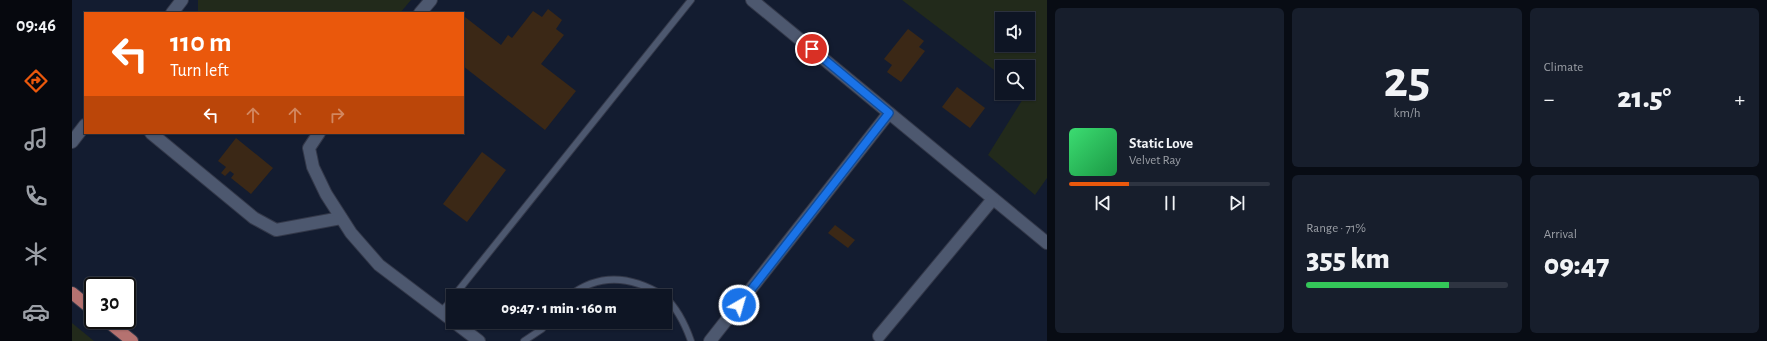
<!DOCTYPE html>
<meta charset="utf-8">
<style>
body{margin:0;font-family:"Alegreya Sans",sans-serif;background:#171e2c;color:#f1f3f6;height:100vh;display:flex;flex-direction:column;font-size:15px;white-space:nowrap}
*{box-sizing:border-box;margin:0}
p{font-size:13px;color:#9b9fa6}
.icon{flex:none;width:22px;height:22px;fill:none;stroke:currentColor;stroke-width:2;stroke-linecap:round;stroke-linejoin:round}
.map{position:relative;flex:1;overflow:hidden}
.side{display:flex;flex-direction:column;gap:8px;padding:8px;background:#080c14;width:720px}
.side>*{flex:none}
.hud{position:absolute;left:12px;top:12px;width:380px;height:122px;border-radius:0px;box-shadow:0 1px 3px #0004,0 0 0 1px #2e3441;background:#ea580c;color:#fff;overflow:hidden}
.tools{position:absolute;left:923px;top:12px;display:grid;gap:8px}
.tools a{display:grid;place-items:center;width:40px;height:40px;border-radius:0px;background:#0e1524;box-shadow:0 1px 3px #0004,0 0 0 1px #2e3441;font-size:20px}
.speed{position:absolute;left:12px;top:277px;display:flex;gap:8px;font-size:20px;font-weight:700;text-align:center}
.speed>*{display:grid;place-content:center;width:52px;height:52px;border-radius:50%;background:#0e1524;box-shadow:0 1px 3px #0004,0 0 0 1px #2e3441;line-height:1}
.speed .limit{border:2px solid #111;border-radius:6px;background:#fff;color:#111}
.pin{position:absolute;display:grid;place-items:center;width:34px;height:34px;color:#fff;margin:-17px;border:2px solid #fff;border-radius:50%;box-shadow:0 1px 4px #0007}
.me{position:absolute;width:44px;margin:-22px;rotate:38deg;stroke-linejoin:round;filter:drop-shadow(0 0 3px #0008)}
.turn{display:flex;align-items:center;gap:14px;height:84px;padding:0 20px;font-size:18px}
.turn .icon{width:52px;height:52px;stroke-width:2.5}
.turn b{display:block;font-size:28px;line-height:34px}
.lanes{display:flex;align-items:center;height:38px;padding:0 20px;background:#0003;justify-content:center;gap:20px;direction:ltr}
.lanes .off{opacity:.35}
.big{font-size:30px;font-weight:800;line-height:1.1}
.side .card{flex:1;display:flex;flex-direction:column;justify-content:center;gap:6px;min-width:0;padding:0 14px;border-radius:6px;background:#171e2c}
.side .dial{align-items:center;gap:0}
.dial b{font-size:52px;line-height:1}
.song{display:flex;align-items:center;gap:12px}
.cover{width:48px;height:48px;border-radius:6px;background:linear-gradient(135deg,hsl(140 70% 55%),hsl(140 70% 35%))}
.played{height:4px;border-radius:2px;background:linear-gradient(90deg,#ea580c 30%,#2e3441 30%)}
.keys{display:flex;justify-content:space-around;direction:ltr}
.heat{display:flex;justify-content:space-between;align-items:center;font-size:22px;direction:ltr}
.charge{height:6px;border-radius:3px;background:linear-gradient(90deg,#34c759 71%,#2e3441 0)}
.side .tiles{flex:1;display:grid;gap:8px;grid-template-columns:repeat(3,1fr)}
.card:first-child{grid-row:span 2}
.trip{position:absolute;left:374px;top:289px;width:226px;height:40px;border-radius:0px;background:#0e1524;box-shadow:0 1px 3px #0004,0 0 0 1px #2e3441;font-weight:800;line-height:40px;text-align:center}
main{display:flex;flex:1;min-height:0}
.dock{display:flex;flex-direction:column;width:72px;justify-content:space-around;align-items:center;background:#06080e;color:#9b9fa6}
.dock .icon{width:28px;height:28px}
.dock .on{color:#ea580c}
.dock b{font-size:18px;color:#f1f3f6}
.map>svg:first-child{display:block}
.green{fill:#222a1b;fill-rule:evenodd}
.building{fill:#3b2816}
.lines{fill:none;stroke-linecap:round;stroke-linejoin:round}
.lane-casing{stroke:#333849;stroke-width:8}
.street-casing{stroke:#333849;stroke-width:14}
.primary-casing{stroke:#333849;stroke-width:14}
.lane{stroke:#4d586f;stroke-width:6}
.street{stroke:#4d586f;stroke-width:12}
.primary{stroke:#b57270;stroke-width:12}
.route-casing{stroke:#114b97;stroke-width:10}
.route{stroke:#1a73e8;stroke-width:7}
</style>
<main>
<nav class="dock">
<b>09:46</b>
<svg class="icon on" aria-label="directions" viewBox="0 0 24 24"><path d="M12 3l9 9-9 9-9-9zM9 14v-3h6M13 9l2 2-2 2"/></svg>
<svg class="icon" aria-label="music" viewBox="0 0 24 24"><path d="M9 18V5l10-2v13"/><circle cx="6" cy="18" r="3"/><circle cx="16" cy="16" r="3"/></svg>
<svg class="icon" aria-label="phone" viewBox="0 0 24 24"><path d="M5 4h4l2 5-3 2q2 4 5 5l2-3 5 2v4C11 20 4 13 5 4z"/></svg>
<svg class="icon" aria-label="climate" viewBox="0 0 24 24"><path d="M12 3v18M4 7l16 10M4 17L20 7"/></svg>
<svg class="icon" aria-label="car" viewBox="0 0 24 24"><path d="M5 17H2v-5l4-1 3-4h7l3 4 3 1v5h-3M9 17h6M6 11h13"/><circle cx="7" cy="17" r="2"/><circle cx="17" cy="17" r="2"/></svg>
</nav>
<div class="map">
<svg width="975" height="341" viewBox="0 0 975 341">
<rect width="100%" height="100%" fill="#131c30"/>
<g class="green">
<path d="M126,0H339L328,13H126Z"/>
<path d="M830,0H975V178L963,195L916,155L954,94L953,93H956V67H930V76ZM930,19H956V45H930Z"/>
<path d="M0,323L22,341H0Z"/>
</g>
<g class="building">
<path d="M476,9L490,20L484,29L492,35L469,64L504,91L473,130L391,66V19L393,17L429,45L436,35L440,38L461,11L470,17Z"/>
<path d="M836,29L852,41L847,47L853,51L829,82L815,72L820,65L812,59Z"/>
<path d="M885,87L913,108L898,128L870,107Z"/>
<path d="M164,138L201,168L179,194L159,178L162,174L158,171L153,176L149,173L154,167L146,161Z"/>
<path d="M410,152L434,170L395,222L371,204Z"/>
<path d="M763,225L783,240L776,248L756,233Z"/>
</g>
<g class="lines">
<g class="lane-casing">
<g id="lane">
<path d="M382,296L619,0"/>
<path d="M497,296C528,272 560,276 592,296"/>
<path d="M593,297C606,309 613,324 619,341"/>
<path d="M369,312L381,298"/>
<path d="M452,341L470,329L476,322"/>
</g>
</g>
<g class="street-casing">
<g id="street">
<path d="M680,0L975,243"/>
<path d="M100,13L110,0"/>
<path d="M348,13L359,0"/>
<path d="M79,133L182,218L204,230L269,218"/>
<path d="M247,133L237,148L241,167L254,194L279,233L307,265L381,321"/>
<path d="M0,142L13,125"/>
<path d="M382,322L407,341"/>
<path d="M807,336L921,199"/>
<path d="M638,341L817,113"/>
</g>
</g>
<g class="primary-casing">
<g id="primary">
<path d="M0,293L21,310"/>
<path d="M34,320L60,341"/>
</g>
</g>
<use href="#lane" class="lane"/>
<use href="#street" class="street"/>
<use href="#primary" class="primary"/>
</g>
<g class="lines">
<g class="route-casing">
<path id="route" d="M667,305L817,113L740,49"/>
</g>
<use href="#route" class="route"/>
</g>
</svg>
<div class="tools">
<a><svg class="icon" aria-label="sound" viewBox="0 0 24 24"><path d="M4 9h4l5-4v14l-5-4H4zM17 9q2 3 0 6"/></svg></a>
<a><svg class="icon" aria-label="search" viewBox="0 0 24 24"><circle cx="10" cy="10" r="6"/><path d="M15 15l6 6"/></svg></a>
</div>
<div class="speed"><div class="limit">30</div></div>
<div class="pin" style="left:740px;top:49px;background:#d93025"><svg class="icon" aria-label="arrive" viewBox="0 0 24 24"><path d="M6 21V4h12l-3 4 3 4H6"/></svg></div>
<svg class="me" style="left:667px;top:305px" viewBox="-20 -20 40 40"><circle r="17" fill="#1a73e8" stroke="#fff" stroke-width="3"/><path d="M0-11L8 9 0 5-8 9z" fill="#fff"/></svg>
<div class="trip">09:47 · 1 min · 160 m</div>
<div class="hud">
<div class="turn"><svg class="icon" aria-label="left" viewBox="0 0 24 24"><path d="M17 20v-9H6M10 6l-5 5 5 5"/></svg><div><b>110 m</b>Turn left</div></div>
<div class="lanes"><svg class="icon" aria-label="left" viewBox="0 0 24 24"><path d="M17 20v-9H6M10 6l-5 5 5 5"/></svg><svg class="icon off" aria-label="ahead" viewBox="0 0 24 24"><path d="M12 20V5M6 11l6-6 6 6"/></svg><svg class="icon off" aria-label="ahead" viewBox="0 0 24 24"><path d="M12 20V5M6 11l6-6 6 6"/></svg><svg class="icon off" aria-label="right" viewBox="0 0 24 24"><path d="M7 20v-9h11M14 6l5 5-5 5"/></svg></div>
</div>
</div>
<section class="side">
<div class="tiles">
<div class="card">
<div class="song"><i class="cover"></i><div><b>Static Love</b><p>Velvet Ray</p></div></div>
<div class="played"></div>
<div class="keys"><svg class="icon" aria-label="previous" viewBox="0 0 24 24"><path d="M18 5L8 12l10 7zM5 5v14"/></svg><svg class="icon" aria-label="pause" viewBox="0 0 24 24"><path d="M8 5v14M16 5v14"/></svg><svg class="icon" aria-label="next" viewBox="0 0 24 24"><path d="M6 5l10 7-10 7zM19 5v14"/></svg></div>
</div>
<div class="card dial"><b>25</b><p>km/h</p></div>
<div class="card"><p>Climate</p>
<div class="heat"><a>−</a><b class="big">21.5°</b><a>+</a></div>
</div>
<div class="card"><p>Range · 71%</p><b class="big">355 km</b><div class="charge"></div></div>
<div class="card"><p>Arrival</p><b class="big">09:47</b></div>
</div>
</section>
</main>
